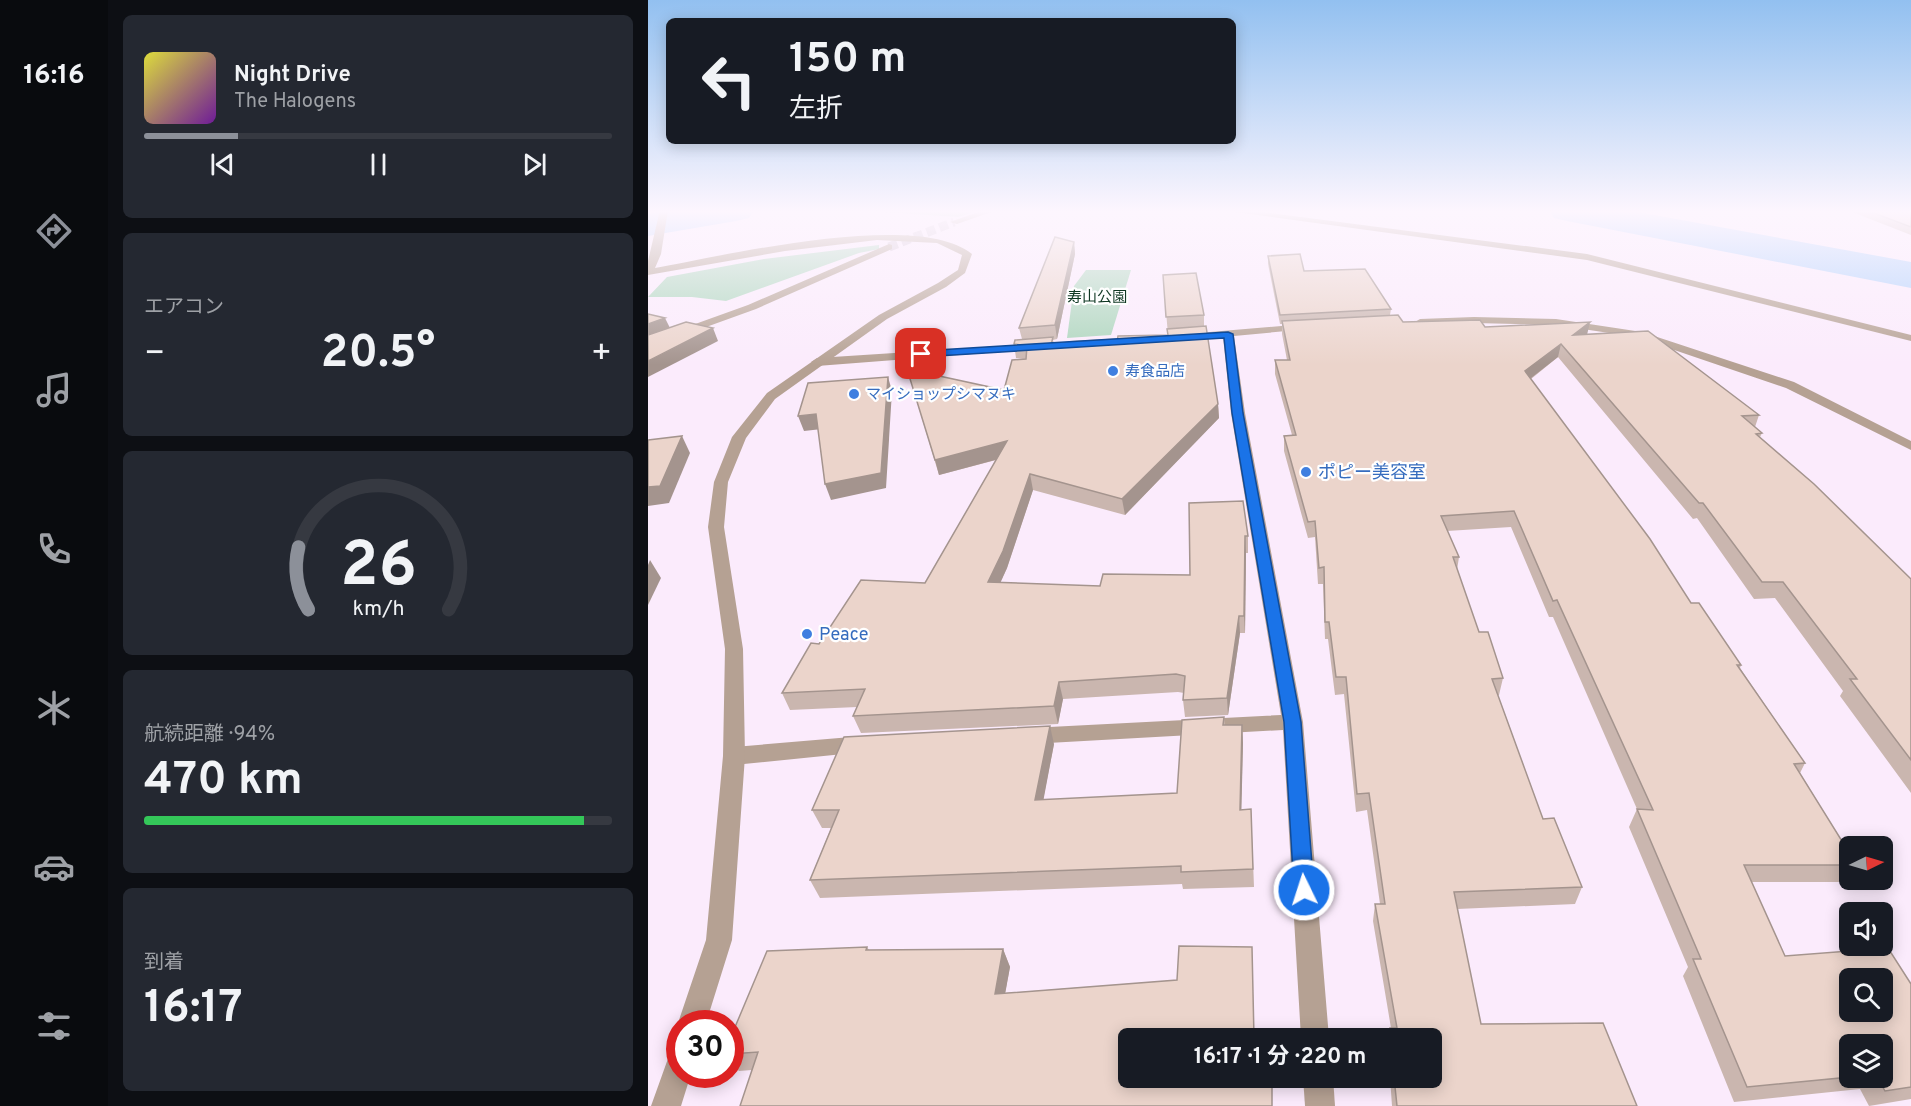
<!DOCTYPE html>
<html lang="ja">
<meta charset="utf-8">
<style>
body{margin:0;font-family:Overpass,"Noto Sans JP",sans-serif;background:#242831;color:#f1f3f6;height:100vh;display:flex;flex-direction:column;font-size:22px;white-space:nowrap}
*{box-sizing:border-box;margin:0}
p{font-size:20px;color:#9ea1a6}
.icon{flex:none;width:33px;height:33px;fill:none;stroke:currentColor;stroke-width:2;stroke-linecap:round;stroke-linejoin:round}
.map{position:relative;flex:1;overflow:hidden}
.side{display:flex;flex-direction:column;gap:15px;padding:15px;background:#0d0f14;width:540px}
.side>*{flex:none}
.guide{position:absolute;left:18px;top:18px;width:570px;height:126px;border-radius:9px;box-shadow:0 3px 15px #0003;background:#171b24;color:#f1f3f6;overflow:hidden}
.needle{width:39px;rotate:85deg}
.tools{position:absolute;left:1191px;top:836px;display:grid;gap:12px}
.tools a{display:grid;place-items:center;width:54px;height:54px;border-radius:9px;background:#171b24;box-shadow:0 3px 15px #0003;font-size:30px}
.speed{position:absolute;left:18px;top:1010px;display:flex;gap:12px;font-size:30px;font-weight:700;text-align:center}
.speed>*{display:grid;place-content:center;width:78px;height:78px;border-radius:50%;background:#171b24;box-shadow:0 3px 15px #0003;line-height:1}
.speed .limit{border:9px solid #d22;background:#fff;color:#111}
.pin{position:absolute;display:grid;place-items:center;width:51px;height:51px;color:#fff;margin:-26px;border-radius:12px;box-shadow:0 3px 9px #0006}
.me{position:absolute;width:66px;margin:-33px;rotate:356deg;stroke-linejoin:round;filter:drop-shadow(0 0 4px #0008)}
.turn{display:flex;align-items:center;gap:21px;height:126px;padding:0 24px;font-size:27px}
.turn .icon{width:78px;height:78px;stroke-width:2.5}
.turn b{display:block;font-size:42px;line-height:51px}
.big{font-size:45px;font-weight:700;line-height:1.1}
.side .card{flex:1;display:flex;flex-direction:column;justify-content:center;gap:9px;min-width:0;padding:0 21px;border-radius:9px;background:#242831}
.side .dial{align-items:center;gap:0}
.dial svg{height:156px;overflow:visible;fill:none;stroke:#363941;stroke-width:7;stroke-linecap:round;text-anchor:middle}
.dial text{fill:#f1f3f6;stroke:none}
.song{display:flex;align-items:center;gap:18px}
.cover{width:72px;height:72px;border-radius:9px;background:linear-gradient(135deg,hsl(60 70% 55%),hsl(280 70% 35%))}
.played{height:6px;border-radius:3px;background:linear-gradient(90deg,#8c9099 20%,#363941 20%)}
.keys{display:flex;justify-content:space-around;direction:ltr}
.heat{display:flex;justify-content:space-between;align-items:center;font-size:33px;direction:ltr}
.charge{height:9px;border-radius:4px;background:linear-gradient(90deg,#34c759 94%,#363941 0)}
.trip{position:absolute;left:470px;top:1028px;width:324px;height:60px;border-radius:9px;background:#171b24;box-shadow:0 3px 15px #0003;font-weight:700;line-height:60px;text-align:center}
main{display:flex;flex:1;min-height:0}
.tabs{display:flex;flex-direction:column;width:108px;justify-content:space-around;align-items:center;background:#090b0e;color:#9ea1a6}
.tabs .icon{width:42px;height:42px}
.tabs .active{color:#8c9099}
.tabs b{font-size:27px;color:#f1f3f6}
.map>svg:first-child{display:block}
.green{fill:#add6bd}
.lines{fill:none;stroke-linecap:round;stroke-linejoin:round}
.river{fill:#b1d1fc;fill-rule:evenodd}
.minor-tunnel{stroke:#d0c2d1;stroke-width:9;stroke-dasharray:9 4.5;stroke-linecap:butt}
.minor{fill:#b5a193;fill-rule:evenodd}
.tertiary{fill:#b5a193;fill-rule:evenodd}
.wall{fill:#cab6af;fill-rule:evenodd}
.shaded-wall{fill:#a4948e}
.building{fill:#ebd4cb;stroke:#a4948e;stroke-width:1.5;fill-rule:evenodd}
.route{fill:#1a73e8;stroke:#114b97;stroke-width:1.5}
.shop-dot{fill:#3f7fe0;stroke:#fff;stroke-width:2}
.labels{text-anchor:middle;stroke-width:4.5;stroke-linejoin:round;paint-order:stroke}
.far-park-label{font-size:15px;fill:#103924;stroke:#fff}
.far-shop-label{font-size:15px;fill:#366cbe;stroke:#fff;text-anchor:start}
.shop-label{font-size:18px;fill:#366cbe;stroke:#fff;text-anchor:start}
</style>
<main>
<nav class="tabs">
<b>16:16</b>
<svg class="icon active" aria-label="directions" viewBox="0 0 24 24"><path d="M12 3l9 9-9 9-9-9zM9 14v-3h6M13 9l2 2-2 2"/></svg>
<svg class="icon" aria-label="music" viewBox="0 0 24 24"><path d="M9 18V5l10-2v13"/><circle cx="6" cy="18" r="3"/><circle cx="16" cy="16" r="3"/></svg>
<svg class="icon" aria-label="phone" viewBox="0 0 24 24"><path d="M5 4h4l2 5-3 2q2 4 5 5l2-3 5 2v4C11 20 4 13 5 4z"/></svg>
<svg class="icon" aria-label="climate" viewBox="0 0 24 24"><path d="M12 3v18M4 7l16 10M4 17L20 7"/></svg>
<svg class="icon" aria-label="car" viewBox="0 0 24 24"><path d="M5 17H2v-5l4-1 3-4h7l3 4 3 1v5h-3M9 17h6M6 11h13"/><circle cx="7" cy="17" r="2"/><circle cx="17" cy="17" r="2"/></svg>
<svg class="icon" aria-label="filters" viewBox="0 0 24 24"><path d="M4 7h16M4 17h16"/><circle cx="9" cy="7" r="2"/><circle cx="15" cy="17" r="2"/></svg>
</nav>
<section class="side">
<div class="card">
<div class="song"><i class="cover"></i><div><b>Night Drive</b><p>The Halogens</p></div></div>
<div class="played"></div>
<div class="keys"><svg class="icon" aria-label="previous" viewBox="0 0 24 24"><path d="M18 5L8 12l10 7zM5 5v14"/></svg><svg class="icon" aria-label="pause" viewBox="0 0 24 24"><path d="M8 5v14M16 5v14"/></svg><svg class="icon" aria-label="next" viewBox="0 0 24 24"><path d="M6 5l10 7-10 7zM19 5v14"/></svg></div>
</div>
<div class="card"><p>エアコン</p>
<div class="heat"><a>−</a><b class="big">20.5°</b><a>+</a></div>
</div>
<div class="card dial"><svg viewBox="0 0 100 80">
<path d="M14 69A42 42 0 1 1 86 69"/>
<path d="M14 69A42 42 0 0 1 9 37" stroke="#8c9099"/>
<text x="50" y="56" font-size="32" font-weight="700">26</text>
<text x="50" y="72" font-size="11">km/h</text>
</svg></div>
<div class="card"><p>航続距離 · 94%</p><b class="big">470 km</b><div class="charge"></div></div>
<div class="card"><p>到着</p><b class="big">16:17</b></div>
</section>
<div class="map">
<svg width="1263" height="1106" viewBox="0 0 1263 1106">
<rect width="100%" height="100%" fill="#fbebfc"/>
<g class="green">
<path d="M246,210H333L310,217L234,212Z"/>
<path d="M231,245V249L211,253L78,301L44,297H0L19,277L116,259Z"/>
<path d="M438,270H483L463,335L419,338L426,286Z"/>
</g>
<g class="lines">
<g class="river">
<path d="M22,210H106L101,218L88,221L0,236V214Z"/>
<path d="M901,210H979L1263,262V288L919,221L906,218Z"/>
</g>
<path class="minor-tunnel" d="M241,247L306,222"/>
<g class="minor">
<path d="M336,210H349L309,224L302,222Z"/>
<path d="M573,210H598L939,254L1263,335V341L939,260Z"/>
<path d="M241,244L244,245V249L108,309L0,348V341L100,305Z"/>
<path d="M826,317L908,319L994,332L1146,382L1263,441V450L1138,388L988,337L908,325L826,323L772,325L767,322L772,319Z"/>
<path d="M656,324L660,325V329L586,336L597,413L655,722L681,1038H653L635,730L382,744L375,742L372,736L375,730L382,728L633,715L583,413L575,337L538,340L532,337L538,334Z"/>
<path d="M492,337L496,338V342L422,347L416,344L422,341Z"/>
<path d="M387,344L393,347L391,349L169,366L163,362L169,358Z"/>
<path d="M215,736L222,738L226,744L222,750L215,752L86,765L78,762L75,756L78,750L86,747Z"/>
<path d="M655,1077H685L687,1106H657Z"/>
</g>
<g class="tertiary">
<path d="M12,210H20L13,254L7,268C75,256 270,209 324,254L317,273L298,287L239,319L127,399L98,438L80,482L76,527L95,649L97,756L84,940L58,1023H32V1027L30,1023L58,940L75,756L77,649L60,527L66,482L84,437L119,393L231,315L290,283L310,270L314,255L289,243L229,240L137,251L0,275V261Z"/>
<path d="M32,1049V1074H43L33,1106H3L22,1053Z"/>
</g>
</g>
<g class="wall">
<path d="M1199,210H1263V235Z"/>
<path d="M426,242L427,254L409,339L405,340L406,344L469,342L520,335L515,275L556,315V326L570,404L571,418L477,515L385,490L359,568L352,583L452,586L542,575L541,503L600,536V553H598L597,633H592L580,715L537,717L535,700L536,693L530,692L415,699L410,724L213,733L205,716L209,707L142,710L134,693L171,644L277,583L348,460L291,475L259,369L356,390L376,359L368,358L366,344L374,339L371,328Z"/>
<path d="M620,256L743,309L742,315L755,322L939,334L1111,415L1107,427L1114,433L1112,437L1263,579V793L1192,696L1195,691L1127,598L1106,599L1049,518L1045,519L910,357L883,379L1043,603L1093,665L1092,668L1157,763L1152,773L1202,854V875L1196,882H1103L1137,956L1263,984V1099L1221,1106L1212,1089L1086,1102L1035,976L1040,967L981,827L989,809L905,617H901L863,527L799,531L811,557L809,570L831,632L855,678L851,695H850L895,819L934,887L927,904L809,909L833,1024L989,1106H744L742,1077H783V1038H740L742,1028H743L725,921L727,904H732L719,810L708,812L696,694L687,695L680,639H677L675,584H670L667,537L660,538L636,451V436L644,435L627,374V360H639L634,334V324H632L620,264ZM1234,1044V1077H1202Z"/>
<path d="M576,717L577,725H594L595,743L593,810L603,809L606,887L535,889L534,884L172,898L162,880L183,828H174L164,810L406,744L395,800L529,793Z"/>
<path d="M219,947L221,950L355,949L362,967L357,993L529,980L605,964L104,1070L91,1071L82,1062V1039Z"/>
</g>
<g class="shaded-wall">
<path d="M426,242L427,254L409,339L407,325Z"/>
<path d="M17,318L23,330L0,339V324Z"/>
<path d="M942,322L939,335H925Z"/>
<path d="M65,328L70,341L0,377V361Z"/>
<path d="M913,344L910,357L874,385L877,371Z"/>
<path d="M240,377L244,391L238,488L183,500L177,484Z"/>
<path d="M570,404L571,418L477,515L474,499Z"/>
<path d="M168,414L174,429L156,431L150,416Z"/>
<path d="M34,436L42,453L21,503L0,506V487Z"/>
<path d="M359,441L362,456L291,475L287,460Z"/>
<path d="M382,474L385,490L359,568L345,599L340,582Z"/>
<path d="M597,536L598,553L597,633L596,616Z"/>
<path d="M2,560L13,578L0,605V565Z"/>
<path d="M591,616L592,633L580,715L579,698Z"/>
<path d="M411,682L415,699L410,724L406,706Z"/>
<path d="M594,725L595,743L593,827L592,810Z"/>
<path d="M402,726L406,744L392,818L387,800Z"/>
<path d="M355,949L362,967L354,1011L347,994Z"/>
</g>
<g class="building">
<path d="M1218,210H1263V227Z"/>
<path d="M407,237L426,242L407,325L371,328Z"/>
<path d="M652,254L656,271L717,269L743,309L632,315L620,256Z"/>
<path d="M548,273L556,315L518,317L515,275Z"/>
<path d="M0,314L17,318L0,324Z"/>
<path d="M750,315L755,322L832,320L837,327L942,322L925,335L1000,331L1111,415L1094,416L1114,433L1108,434L1166,484L1263,579V760L1202,679H1209L1135,582H1114L1055,503H1051L913,344L877,371L1002,539L1043,603H1051L1093,665H1089L1157,763L1146,764L1202,854V865H1096L1137,956L1240,948L1263,984V1087L1237,1091L1229,1077H1234V1044H1202V1077L1099,1087L1045,959H1053L989,809L1005,810L909,600L905,601L866,511L793,516L811,557H805L831,632H840L855,678L844,679L895,819L906,818L934,887L806,892L833,1024L955,1023L989,1106H749L746,1077H783V1038H743L742,1028H749L727,904H737L721,793L709,794L698,677H688L681,622H677L676,567L671,568L667,521L660,522L636,436L648,435L627,360H642L634,321ZM1202,978H1234V1011H1202Z"/>
<path d="M38,322L65,328L0,361V335Z"/>
<path d="M558,326L570,404L474,499L382,474L355,551L340,582L452,586L455,574L542,575L541,503L595,501L600,536H597L596,616H591L579,698L535,700L537,676L528,674L411,682L406,706L205,716L217,689L134,693L163,643L171,644L213,580L277,583L359,441L287,460L259,369L356,390L364,360L378,359L379,346L366,344L367,340L405,337L403,345L469,342L470,336L520,335L519,329Z"/>
<path d="M240,377L233,473L177,484L168,414L150,416L160,383Z"/>
<path d="M34,436L12,486L0,487V440Z"/>
<path d="M576,717L575,725H594L592,810L603,809L605,869L533,872V866L162,880L191,810H164L196,737L402,726L387,800L529,793L534,720Z"/>
<path d="M531,946L604,947L606,1038H480V1077H624V1106H92L110,1052L82,1054V1039L119,951L219,947L218,950L355,949L347,994L529,980Z"/>
</g>
<linearGradient id="sky" x2="0" y2="1"><stop stop-color="#92c0f0"/><stop offset="0.58" stop-color="#fdf6fe"/><stop offset="1" stop-color="#fdf6fe" stop-opacity="0"/></linearGradient>
<rect width="1263" height="365" fill="url(#sky)"/>
<path class="route" d="M580,332L585,334L595,413L653,722L666,890L663,896L656,899L649,896L646,890L636,722L584,413L576,338L273,357L268,354L273,351Z"/>
<g class="shop-dot">
<circle cx="465" cy="371" r="6"/>
<circle cx="206" cy="394" r="6"/>
<circle cx="658" cy="472" r="6"/>
<circle cx="159" cy="634" r="6"/>
</g>
<g class="labels">
<g class="far-park-label">
<text x="449" y="302">寿山公園</text>
</g>
<g class="far-shop-label">
<text x="477" y="376">寿食品店</text>
<text x="218" y="399">マイショップシマヌキ</text>
</g>
<g class="shop-label">
<text x="670" y="478">ポピー美容室</text>
<text x="171" y="640">Peace</text>
</g>
</g>
</svg>
<div class="tools">
<a><svg class="needle" viewBox="-14 -14 28 28"><path d="M0-13l5 13h-10z" fill="#e53935"/><path d="M0 13l5-13h-10z" fill="#9ea1a6"/></svg></a>
<a><svg class="icon" aria-label="sound" viewBox="0 0 24 24"><path d="M4 9h4l5-4v14l-5-4H4zM17 9q2 3 0 6"/></svg></a>
<a><svg class="icon" aria-label="search" viewBox="0 0 24 24"><circle cx="10" cy="10" r="6"/><path d="M15 15l6 6"/></svg></a>
<a><svg class="icon" aria-label="layers" viewBox="0 0 24 24"><path d="M12 4l9 5-9 5-9-5zM3 14l9 5 9-5"/></svg></a>
</div>
<div class="speed"><div class="limit">30</div></div>
<div class="pin" style="left:273px;top:354px;background:#d93025"><svg class="icon" aria-label="arrive" viewBox="0 0 24 24"><path d="M6 21V4h12l-3 4 3 4H6"/></svg></div>
<svg class="me" style="left:656px;top:890px" viewBox="-20 -20 40 40"><circle r="17" fill="#1a73e8" stroke="#fff" stroke-width="3"/><path d="M0-11L8 9 0 5-8 9z" fill="#fff"/></svg>
<div class="trip">16:17 · 1 分 · 220 m</div>
<div class="guide">
<div class="turn"><svg class="icon" aria-label="left" viewBox="0 0 24 24"><path d="M17 20v-9H6M10 6l-5 5 5 5"/></svg><div><b>150 m</b>左折</div></div>
</div>
</div>
</main>
